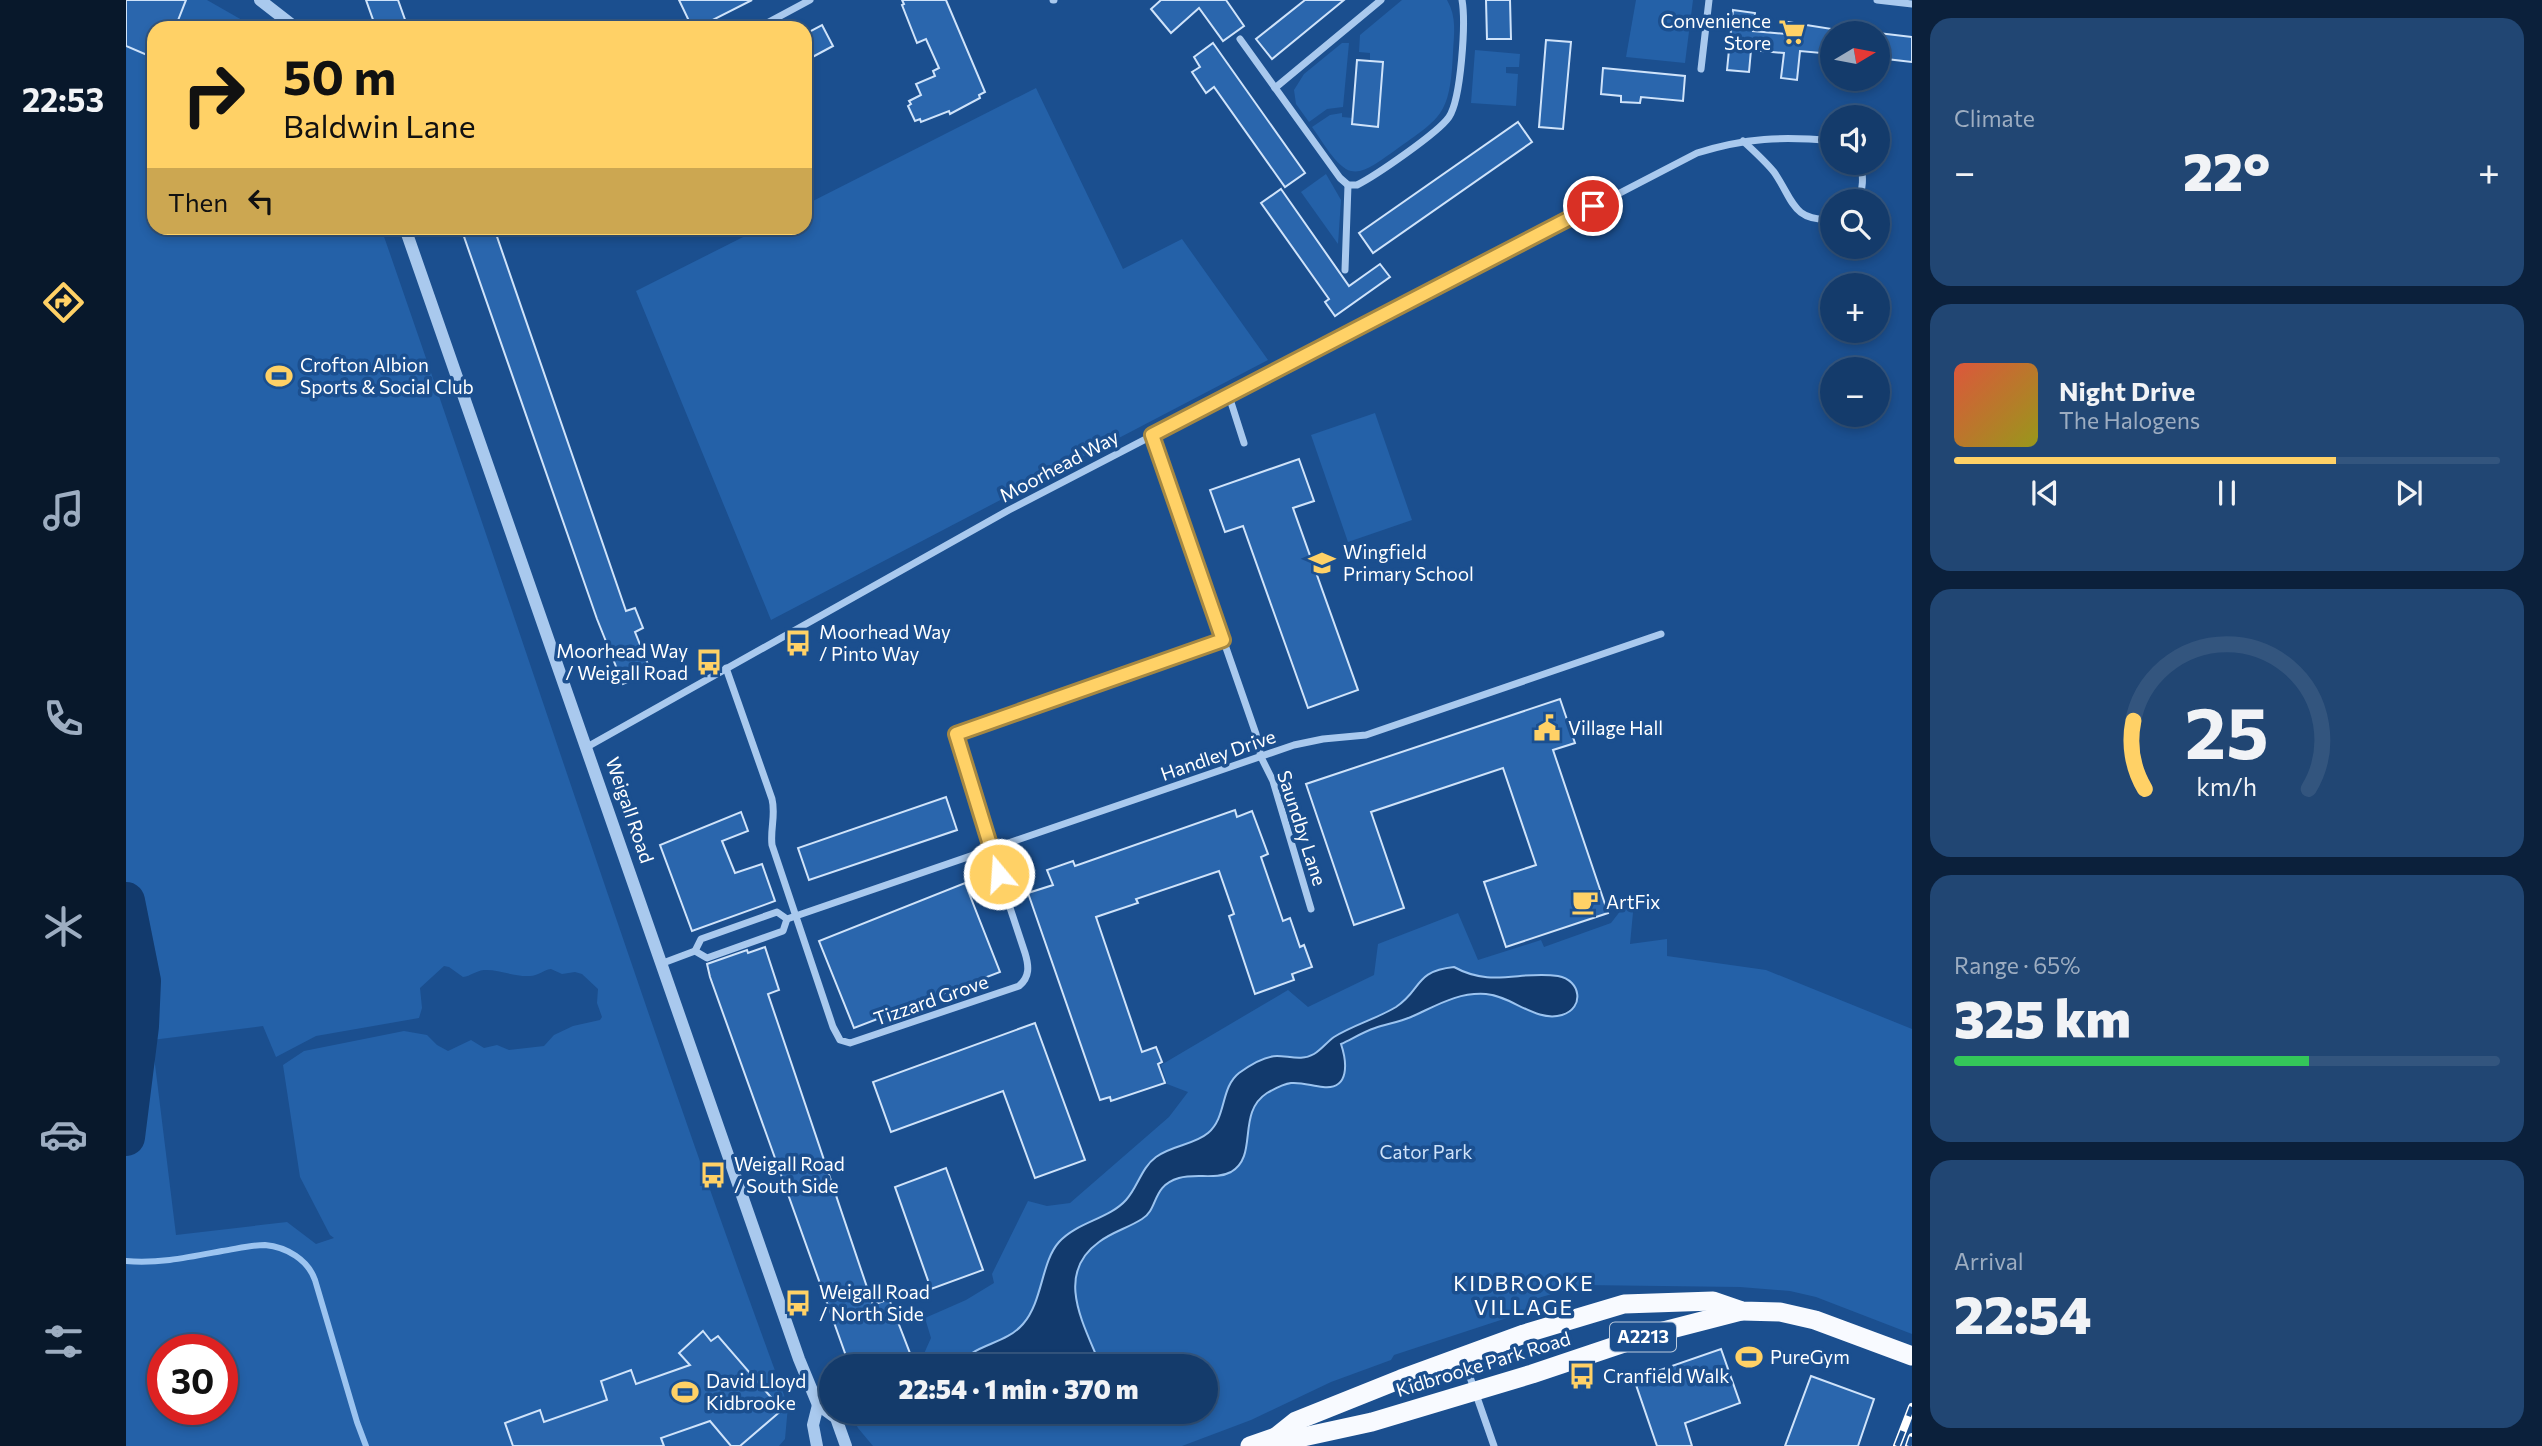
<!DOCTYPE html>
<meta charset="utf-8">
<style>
body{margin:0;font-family:Commissioner,sans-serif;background:#214673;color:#f1f3f6;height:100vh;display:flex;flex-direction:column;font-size:26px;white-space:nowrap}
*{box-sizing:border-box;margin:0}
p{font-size:23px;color:#9dadc1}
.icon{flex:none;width:38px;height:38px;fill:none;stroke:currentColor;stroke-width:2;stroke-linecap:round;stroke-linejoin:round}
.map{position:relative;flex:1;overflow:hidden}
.side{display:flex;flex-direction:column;gap:18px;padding:18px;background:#0b203b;width:630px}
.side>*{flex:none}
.banner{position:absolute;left:21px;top:21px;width:665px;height:214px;border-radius:21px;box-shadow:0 4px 10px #0003,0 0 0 2px #33557e;background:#ffd166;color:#111;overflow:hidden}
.needle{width:46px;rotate:80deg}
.tools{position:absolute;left:1694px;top:21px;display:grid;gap:14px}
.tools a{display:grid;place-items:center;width:70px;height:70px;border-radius:50%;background:#143b6b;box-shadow:0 4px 10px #0003,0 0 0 2px #33557e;font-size:35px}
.speed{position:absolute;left:21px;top:1334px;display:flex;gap:14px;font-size:35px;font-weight:700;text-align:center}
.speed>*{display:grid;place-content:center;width:91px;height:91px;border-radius:50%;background:#143b6b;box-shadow:0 4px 10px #0003,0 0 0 2px #33557e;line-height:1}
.speed .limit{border:10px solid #d22;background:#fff;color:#111}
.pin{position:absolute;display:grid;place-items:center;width:60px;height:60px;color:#fff;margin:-30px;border:4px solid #fff;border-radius:50%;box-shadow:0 2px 7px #0007}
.me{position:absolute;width:77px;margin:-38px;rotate:342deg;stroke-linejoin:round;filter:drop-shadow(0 0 5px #0008)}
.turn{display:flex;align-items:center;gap:24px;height:147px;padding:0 21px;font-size:32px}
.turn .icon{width:91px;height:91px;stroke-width:2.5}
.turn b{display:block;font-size:49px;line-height:60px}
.then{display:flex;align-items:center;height:66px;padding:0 21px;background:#0003;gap:14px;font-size:26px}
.big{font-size:52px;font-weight:800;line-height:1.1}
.side .card{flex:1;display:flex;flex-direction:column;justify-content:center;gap:10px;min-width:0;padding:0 24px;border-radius:21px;background:#214673}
.side .dial{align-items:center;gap:0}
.dial svg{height:182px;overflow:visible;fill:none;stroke:#33557e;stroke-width:7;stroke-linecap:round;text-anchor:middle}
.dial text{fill:#f1f3f6;stroke:none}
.song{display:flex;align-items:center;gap:21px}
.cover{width:84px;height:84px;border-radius:10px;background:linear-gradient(135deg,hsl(10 70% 55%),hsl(60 70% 35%))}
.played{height:7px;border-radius:4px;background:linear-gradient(90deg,#ffd166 70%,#33557e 70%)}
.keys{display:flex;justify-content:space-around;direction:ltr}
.heat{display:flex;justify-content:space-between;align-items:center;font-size:38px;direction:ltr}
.charge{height:10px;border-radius:5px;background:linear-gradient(90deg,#34c759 65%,#33557e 0)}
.trip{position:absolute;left:693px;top:1354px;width:399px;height:70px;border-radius:35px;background:#143b6b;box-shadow:0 4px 10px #0003,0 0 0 2px #33557e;font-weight:800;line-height:70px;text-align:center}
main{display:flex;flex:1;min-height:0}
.tabs{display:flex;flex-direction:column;width:126px;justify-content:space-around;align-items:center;background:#08182b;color:#9dadc1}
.tabs .icon{width:49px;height:49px}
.tabs .active{color:#ffd166}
.tabs b{font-size:32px;color:#f1f3f6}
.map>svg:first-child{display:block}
.green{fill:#2461a8;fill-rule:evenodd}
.water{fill:#123a6d;stroke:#9cc4f0;stroke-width:2}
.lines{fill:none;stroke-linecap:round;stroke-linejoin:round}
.stream{stroke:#9cc4f0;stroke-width:6}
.river{stroke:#123a6d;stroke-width:38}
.building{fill:#2a66ad;stroke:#cfe3fa;stroke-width:2}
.minor{stroke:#a9c9ee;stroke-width:7}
.tertiary{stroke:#a9c9ee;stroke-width:12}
.trunk{stroke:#f8faff;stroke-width:19}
.rail-casing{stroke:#fff;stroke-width:8}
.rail{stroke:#1b4f8f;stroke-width:5;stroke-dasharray:16;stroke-linecap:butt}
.route-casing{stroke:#a68842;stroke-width:18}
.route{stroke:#ffd166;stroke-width:12}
.labels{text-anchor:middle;stroke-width:7;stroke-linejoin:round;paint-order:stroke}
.shield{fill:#1b4f8f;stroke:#bbcadd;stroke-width:2}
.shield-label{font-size:18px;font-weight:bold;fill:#fff}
.poi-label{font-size:19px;fill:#fff;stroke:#1b4f8f;text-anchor:start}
.street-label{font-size:19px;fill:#fff;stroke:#1b4f8f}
.park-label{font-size:19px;fill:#cfe3fa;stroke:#1b4f8f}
.neighbourhood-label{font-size:21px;letter-spacing:2px;fill:#fff;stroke:#1b4f8f}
</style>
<main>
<nav class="tabs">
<b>22:53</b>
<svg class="icon active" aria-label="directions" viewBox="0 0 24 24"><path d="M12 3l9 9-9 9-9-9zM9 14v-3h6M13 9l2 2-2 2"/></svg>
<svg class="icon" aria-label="music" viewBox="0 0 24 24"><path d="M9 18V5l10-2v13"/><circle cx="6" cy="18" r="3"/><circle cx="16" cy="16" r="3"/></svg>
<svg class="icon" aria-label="phone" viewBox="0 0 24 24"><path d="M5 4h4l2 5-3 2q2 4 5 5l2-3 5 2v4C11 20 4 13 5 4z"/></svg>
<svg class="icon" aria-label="climate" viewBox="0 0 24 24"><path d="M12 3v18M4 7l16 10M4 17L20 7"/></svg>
<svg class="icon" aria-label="car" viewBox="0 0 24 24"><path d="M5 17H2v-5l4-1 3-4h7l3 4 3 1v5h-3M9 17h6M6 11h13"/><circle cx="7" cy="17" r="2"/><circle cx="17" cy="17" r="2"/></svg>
<svg class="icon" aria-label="filters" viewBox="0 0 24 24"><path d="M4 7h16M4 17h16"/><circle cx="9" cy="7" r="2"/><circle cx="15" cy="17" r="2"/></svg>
</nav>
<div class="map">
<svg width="1786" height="1446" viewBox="0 0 1786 1446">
<rect width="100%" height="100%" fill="#1b4f8f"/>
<g class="green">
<path d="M0,0H81L130,28H28V228H255C392,620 518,1016 662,1406L659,1439L653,1446H0ZM318,966L323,967L337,977C345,976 349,971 358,970C372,969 388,977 404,976C412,976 417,970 425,969L436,974L449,972L456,974L472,989L471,1003L476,1017L474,1020L447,1026L428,1035L418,1046L383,1050L371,1045L358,1048L345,1040L322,1051L311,1045L301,1035L278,1031L178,1051L157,1065L174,1177L204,1235L208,1238L190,1244L161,1222L50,1235L26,1040L137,1026L150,1057L190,1036L293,1018L296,1008L294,988ZM37,1349H96V1409H37Z"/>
<path d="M1276,0H1321C1331,17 1328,34 1327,52C1324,118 1315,117 1264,154C1253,161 1239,174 1225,171C1211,168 1195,139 1186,127L1204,115L1216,113V117L1227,118L1226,124L1252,126L1257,63L1244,61V53L1233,52L1234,35Z"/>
<path d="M1510,0H1567L1559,63L1500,57Z"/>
<path d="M1216,43H1223L1217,107L1201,109L1183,122L1170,104L1168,90L1178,74Z"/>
<path d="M1349,50L1394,54L1393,67H1380V73L1392,74L1390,106L1345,103Z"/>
<path d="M910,88L997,269L1056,239L1142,360L645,620L510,291L635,228H679V205Z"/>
<path d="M1200,174L1215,200L1212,244L1175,192Z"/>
<path d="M1249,413L1286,520L1222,542L1185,435Z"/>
<path d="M1509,892L1504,944L1541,939V956L1640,970L1786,1029V1334L1690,1297L1664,1291L1614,1287L1457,1285L1412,1298L1404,1307L1390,1315L1268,1355L1265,1360L1205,1382L1125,1420L1056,1446H747L732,1428L725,1415L729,1412H1080V1367H792L805,1338L799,1318L840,1300L868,1283L866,1274L902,1201L921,1206L944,1203L1043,1117L1062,1092L1041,1084L1035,1065L1162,990L1182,1007L1248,975L1252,944L1332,913L1352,960L1415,940L1418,947L1485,923Z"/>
</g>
<g class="water">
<path d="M1328,967C1366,988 1395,970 1432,976C1455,980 1459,1008 1436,1015C1410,1023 1386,996 1360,994C1331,992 1310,1006 1285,1017C1273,1022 1261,1024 1249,1028C1237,1032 1226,1039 1215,1044C1221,1062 1224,1090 1197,1087C1186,1086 1176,1082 1165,1083C1157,1084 1148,1089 1141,1093C1110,1113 1133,1156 1105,1172C1090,1180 1070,1173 1053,1178C1025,1186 1033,1209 1016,1219C1002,1228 986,1232 973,1242C927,1275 959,1326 975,1367H833C846,1343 878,1346 897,1324C917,1301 915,1262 933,1242C951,1222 983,1219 1000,1200C1012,1187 1015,1168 1030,1157C1046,1145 1068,1145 1082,1133C1101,1117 1094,1088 1113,1073C1124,1065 1138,1056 1151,1056C1163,1056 1176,1061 1188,1054C1195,1050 1201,1042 1208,1037C1227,1025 1250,1019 1270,1007C1296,990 1288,971 1328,967Z"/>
<path d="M831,1412H959C942,1422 907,1415 887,1418C875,1420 862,1426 849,1424C841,1422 836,1418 831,1412Z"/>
</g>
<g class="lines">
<path class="stream" d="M0,1261C32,1264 64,1257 96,1251C110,1249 125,1245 139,1245C161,1247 182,1260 189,1280L231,1422L240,1446"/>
<path class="river" d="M0,901L16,981L14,1026L0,1137"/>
</g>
<g class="building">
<path d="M0,0H60L49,28H28V58L0,46Z"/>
<path d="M240,0H272L282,28H250Z"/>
<path d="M553,0H626L571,28L567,21L564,23Z"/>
<path d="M776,0H820L859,92L853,95L854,98L824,114L823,111L795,122L794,119L789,121L782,106L785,104L783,101L795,95L790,84L809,76L807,71L813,68L800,39L791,43L776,5L778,4Z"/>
<path d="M1035,0H1100L1118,26L1097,41L1073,8L1045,33L1025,9Z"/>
<path d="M1179,0H1218L1146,59L1130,39Z"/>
<path d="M1360,0H1384L1385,39H1361Z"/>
<path d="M1607,10L1629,13L1627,31L1660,34L1661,22L1706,29V54L1674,51L1671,80L1655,78L1658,53L1625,50L1623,72L1601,70Z"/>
<path d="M696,25L707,46L679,61V34Z"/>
<path d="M1752,33L1786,37V62L1752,58Z"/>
<path d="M1420,40L1445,42L1437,129L1413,127Z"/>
<path d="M1087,43L1179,173L1159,187L1088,87L1080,93L1066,72L1074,67L1068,57Z"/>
<path d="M1231,60L1257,62L1252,127L1226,124Z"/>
<path d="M1477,68L1559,76L1557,101L1515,97L1514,103L1495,102V96L1475,94Z"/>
<path d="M1392,122L1406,142L1247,253L1233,233Z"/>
<path d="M1155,189L1223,286L1254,264L1264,277L1209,316L1199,302L1203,299L1135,203Z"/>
<path d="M335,228H368L500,611L509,608L517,628L509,632L525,672L497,684L471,619Z"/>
<path d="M1173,459L1188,501L1167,508L1232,690L1182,708L1117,526L1099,532L1084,490Z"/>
<path d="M1434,699L1449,743L1427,750L1482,913L1380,947L1358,882L1410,865L1377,768L1245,812L1278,908L1228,925L1180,784Z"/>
<path d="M820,797L831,830L683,880L672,848Z"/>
<path d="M1109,810L1111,817L1126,811L1142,854L1135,857L1157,921L1164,918L1174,947L1178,945L1186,967L1166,974L1168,980L1129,994L1103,916L1108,914L1093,871L1010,899L1012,903L970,917L1016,1052L1030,1047L1036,1062L1032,1064L1039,1083L985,1101L984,1097L974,1100L902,893L927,885L921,870L947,861L949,866Z"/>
<path d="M615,812L622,831L596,841L609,873L636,864L649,901L566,931L534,845Z"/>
<path d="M839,883L874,972L728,1028L693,941Z"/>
<path d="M639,947L653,990L642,994L747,1305L763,1299L787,1361L771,1367H724L584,977L581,964L621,950L622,953Z"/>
<path d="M909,1023L959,1160L909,1178L877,1091L765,1132L747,1082Z"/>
<path d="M820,1168L857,1270L805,1289L769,1187Z"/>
<path d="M577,1331L585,1341L592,1336L656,1410L614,1446H605L584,1421L535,1438L538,1446H387L379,1423L414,1410L418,1422L481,1400L475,1381L505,1370L510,1384L564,1365L553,1353Z"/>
<path d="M1595,1349L1614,1403L1559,1423L1566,1446H1531L1508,1379Z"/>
<path d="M1685,1376L1748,1399L1732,1446H1659Z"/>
</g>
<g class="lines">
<g class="minor">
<path d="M927,0H928"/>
<path d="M1751,0L1786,4"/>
<path d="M632,28L684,0"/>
<path d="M1114,39L1214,178L1222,185H1231C1249,176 1312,133 1323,117C1335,99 1340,23 1336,0"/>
<path d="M1575,69L1583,0"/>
<path d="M1149,88L1255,0"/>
<path d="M1617,141C1628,151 1639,161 1648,172C1667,199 1666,222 1706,219"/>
<path d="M1731,201C1738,189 1737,177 1735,163"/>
<path d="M1219,270L1222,185"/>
<path d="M1103,396L1118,443"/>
<path d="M1026,435L1130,734L1135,757L1147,781L1185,909"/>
<path d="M600,668L646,799C650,815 644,829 646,845L707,1027L714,1040L724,1043L893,986C904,977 903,966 899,953L856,823L830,734L1097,640"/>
<path d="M461,747L883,510L1571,153C1619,138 1657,136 1706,141"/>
<path d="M569,951L581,958L657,931L661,919"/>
<path d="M537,963L569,951L575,939L651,912L661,919L1168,745L1197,739L1240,735L1535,634"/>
<path d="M1337,1357L1368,1446"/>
</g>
<g class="tertiary">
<path d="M134,0L170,28"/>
<path d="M279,228L673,1359L692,1405L710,1418L720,1446"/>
<path d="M691,1446L687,1425L692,1405"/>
</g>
<g class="trunk">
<path d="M1150,1437L1170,1421L1275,1379L1398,1334L1498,1304L1587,1301L1616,1311L1654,1312L1689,1320L1786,1356"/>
<path d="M1124,1446L1150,1437H1177L1246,1422L1406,1374L1522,1335L1615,1311"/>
</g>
<g class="rail-casing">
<g id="rail">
<path d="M1771,1446L1786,1407"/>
<path d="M1783,1446L1786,1437"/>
</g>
</g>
<use href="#rail" class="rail"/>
</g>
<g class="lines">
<g class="route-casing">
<path id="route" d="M873,874L830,734L1097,640L1026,435L1467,206"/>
</g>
<use href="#route" class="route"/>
</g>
<defs>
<g id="supermarket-bare" transform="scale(2.1)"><path d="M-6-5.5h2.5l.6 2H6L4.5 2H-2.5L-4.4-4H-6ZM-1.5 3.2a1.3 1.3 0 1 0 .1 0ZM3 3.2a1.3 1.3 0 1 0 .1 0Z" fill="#ffd166" stroke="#1b4f8f" stroke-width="2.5" paint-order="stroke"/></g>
<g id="stadium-bare" transform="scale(2.1)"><path d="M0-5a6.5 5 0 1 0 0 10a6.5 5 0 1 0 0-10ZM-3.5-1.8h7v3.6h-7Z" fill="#ffd166" stroke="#1b4f8f" stroke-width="2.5" paint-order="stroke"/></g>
<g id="school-bare" transform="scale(2.1)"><path d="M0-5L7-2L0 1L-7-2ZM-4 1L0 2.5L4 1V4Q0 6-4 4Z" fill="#ffd166" stroke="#1b4f8f" stroke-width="2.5" paint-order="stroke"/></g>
<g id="bus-bare" transform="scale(2.1)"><path d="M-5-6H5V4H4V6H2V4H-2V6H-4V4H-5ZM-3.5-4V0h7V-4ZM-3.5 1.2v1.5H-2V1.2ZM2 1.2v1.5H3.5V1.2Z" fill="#ffd166" stroke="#1b4f8f" stroke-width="2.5" paint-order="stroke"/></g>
<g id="civic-bare" transform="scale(2.1)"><path d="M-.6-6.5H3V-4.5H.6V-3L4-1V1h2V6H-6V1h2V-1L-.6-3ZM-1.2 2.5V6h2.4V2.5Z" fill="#ffd166" stroke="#1b4f8f" stroke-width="2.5" paint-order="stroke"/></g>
<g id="cafe-bare" transform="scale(2.1)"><path d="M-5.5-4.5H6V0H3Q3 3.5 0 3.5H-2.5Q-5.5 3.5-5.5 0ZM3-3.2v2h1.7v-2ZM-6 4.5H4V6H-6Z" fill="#ffd166" stroke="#1b4f8f" stroke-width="2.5" paint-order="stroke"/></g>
</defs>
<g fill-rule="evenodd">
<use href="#supermarket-bare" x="1666" y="32"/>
<use href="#stadium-bare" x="153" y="376"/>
<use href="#school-bare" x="1196" y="563"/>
<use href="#bus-bare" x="672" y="643"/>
<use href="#bus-bare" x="583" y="662"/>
<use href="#civic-bare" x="1421" y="728"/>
<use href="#cafe-bare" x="1459" y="902"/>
<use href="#bus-bare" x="587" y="1175"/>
<use href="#bus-bare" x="672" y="1303"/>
<use href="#stadium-bare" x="1623" y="1357"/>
<use href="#bus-bare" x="1456" y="1376"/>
<use href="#stadium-bare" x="559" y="1392"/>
</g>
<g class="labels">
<rect class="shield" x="1484" y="1322.5" width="66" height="29" rx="5"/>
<g class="shield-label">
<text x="1517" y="1343">A2213</text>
</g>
<g class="poi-label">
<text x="1645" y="28" text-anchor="end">Convenience<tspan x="1645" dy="22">Store</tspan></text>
<text x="174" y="372">Crofton Albion<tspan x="174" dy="22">Sports &amp; Social Club</tspan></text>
<text x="1217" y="559">Wingfield<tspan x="1217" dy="22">Primary School</tspan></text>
<text x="693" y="639">Moorhead Way<tspan x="693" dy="22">/ Pinto Way</tspan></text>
<text x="562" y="658" text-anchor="end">Moorhead Way<tspan x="562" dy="22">/ Weigall Road</tspan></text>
<text x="1442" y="735">Village Hall</text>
<text x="1480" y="909">ArtFix</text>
<text x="608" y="1171">Weigall Road<tspan x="608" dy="22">/ South Side</tspan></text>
<text x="693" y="1299">Weigall Road<tspan x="693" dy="22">/ North Side</tspan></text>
<text x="1644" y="1364">PureGym</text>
<text x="1477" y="1383">Cranfield Walk</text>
<text x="580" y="1388">David Lloyd<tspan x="580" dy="22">Kidbrooke</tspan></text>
</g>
<g class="street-label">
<text transform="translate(933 466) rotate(-28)" y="7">Moorhead Way</text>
<text transform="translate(1092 755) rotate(-19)" y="7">Handley Drive</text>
<text transform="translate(504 810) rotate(71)" y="7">Weigall Road</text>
<text transform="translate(1176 828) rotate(72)" y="7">Saundby Lane</text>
<text transform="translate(805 1000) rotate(-19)" y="7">Tizzard Grove</text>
<text transform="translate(1357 1364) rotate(-17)" y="7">Kidbrooke Park Road</text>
</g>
<g class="park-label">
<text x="1300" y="1159">Cator Park</text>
</g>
<g class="neighbourhood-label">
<text x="1398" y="1291">KIDBROOKE<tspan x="1398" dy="24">VILLAGE</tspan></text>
</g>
</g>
</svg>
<div class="tools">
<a><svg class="needle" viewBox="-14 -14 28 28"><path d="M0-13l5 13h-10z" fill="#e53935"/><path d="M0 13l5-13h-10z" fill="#9dadc1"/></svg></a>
<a><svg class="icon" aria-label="sound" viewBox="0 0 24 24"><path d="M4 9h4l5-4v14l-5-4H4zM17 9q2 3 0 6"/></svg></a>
<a><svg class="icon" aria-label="search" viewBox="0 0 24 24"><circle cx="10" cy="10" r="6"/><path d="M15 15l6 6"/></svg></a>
<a>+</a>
<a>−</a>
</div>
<div class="speed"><div class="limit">30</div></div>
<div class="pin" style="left:1467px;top:206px;background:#d93025"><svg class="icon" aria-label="arrive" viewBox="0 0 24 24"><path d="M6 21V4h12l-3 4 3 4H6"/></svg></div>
<svg class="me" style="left:873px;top:874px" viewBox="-20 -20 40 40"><circle r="17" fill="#ffd166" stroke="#fff" stroke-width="3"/><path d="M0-11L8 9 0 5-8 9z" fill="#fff"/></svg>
<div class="trip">22:54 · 1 min · 370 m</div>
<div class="banner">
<div class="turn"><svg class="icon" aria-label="right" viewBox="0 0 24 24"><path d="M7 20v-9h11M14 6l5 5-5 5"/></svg><div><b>50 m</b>Baldwin Lane</div></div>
<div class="then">Then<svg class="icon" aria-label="left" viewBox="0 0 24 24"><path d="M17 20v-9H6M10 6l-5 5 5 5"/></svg></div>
</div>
</div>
<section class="side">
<div class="card"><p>Climate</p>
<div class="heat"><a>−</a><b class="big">22°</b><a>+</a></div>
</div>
<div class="card">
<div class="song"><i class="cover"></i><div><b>Night Drive</b><p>The Halogens</p></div></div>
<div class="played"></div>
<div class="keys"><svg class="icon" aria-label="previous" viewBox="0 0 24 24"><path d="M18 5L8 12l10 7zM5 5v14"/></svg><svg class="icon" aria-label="pause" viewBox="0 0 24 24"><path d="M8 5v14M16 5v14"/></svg><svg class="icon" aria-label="next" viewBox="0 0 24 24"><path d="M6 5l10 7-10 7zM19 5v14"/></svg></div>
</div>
<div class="card dial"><svg viewBox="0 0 100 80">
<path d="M14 69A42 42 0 1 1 86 69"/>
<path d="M14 69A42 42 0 0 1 9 39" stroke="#ffd166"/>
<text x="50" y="56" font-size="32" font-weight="700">25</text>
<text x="50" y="72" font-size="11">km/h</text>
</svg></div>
<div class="card"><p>Range · 65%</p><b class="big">325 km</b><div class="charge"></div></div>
<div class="card"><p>Arrival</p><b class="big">22:54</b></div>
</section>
</main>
